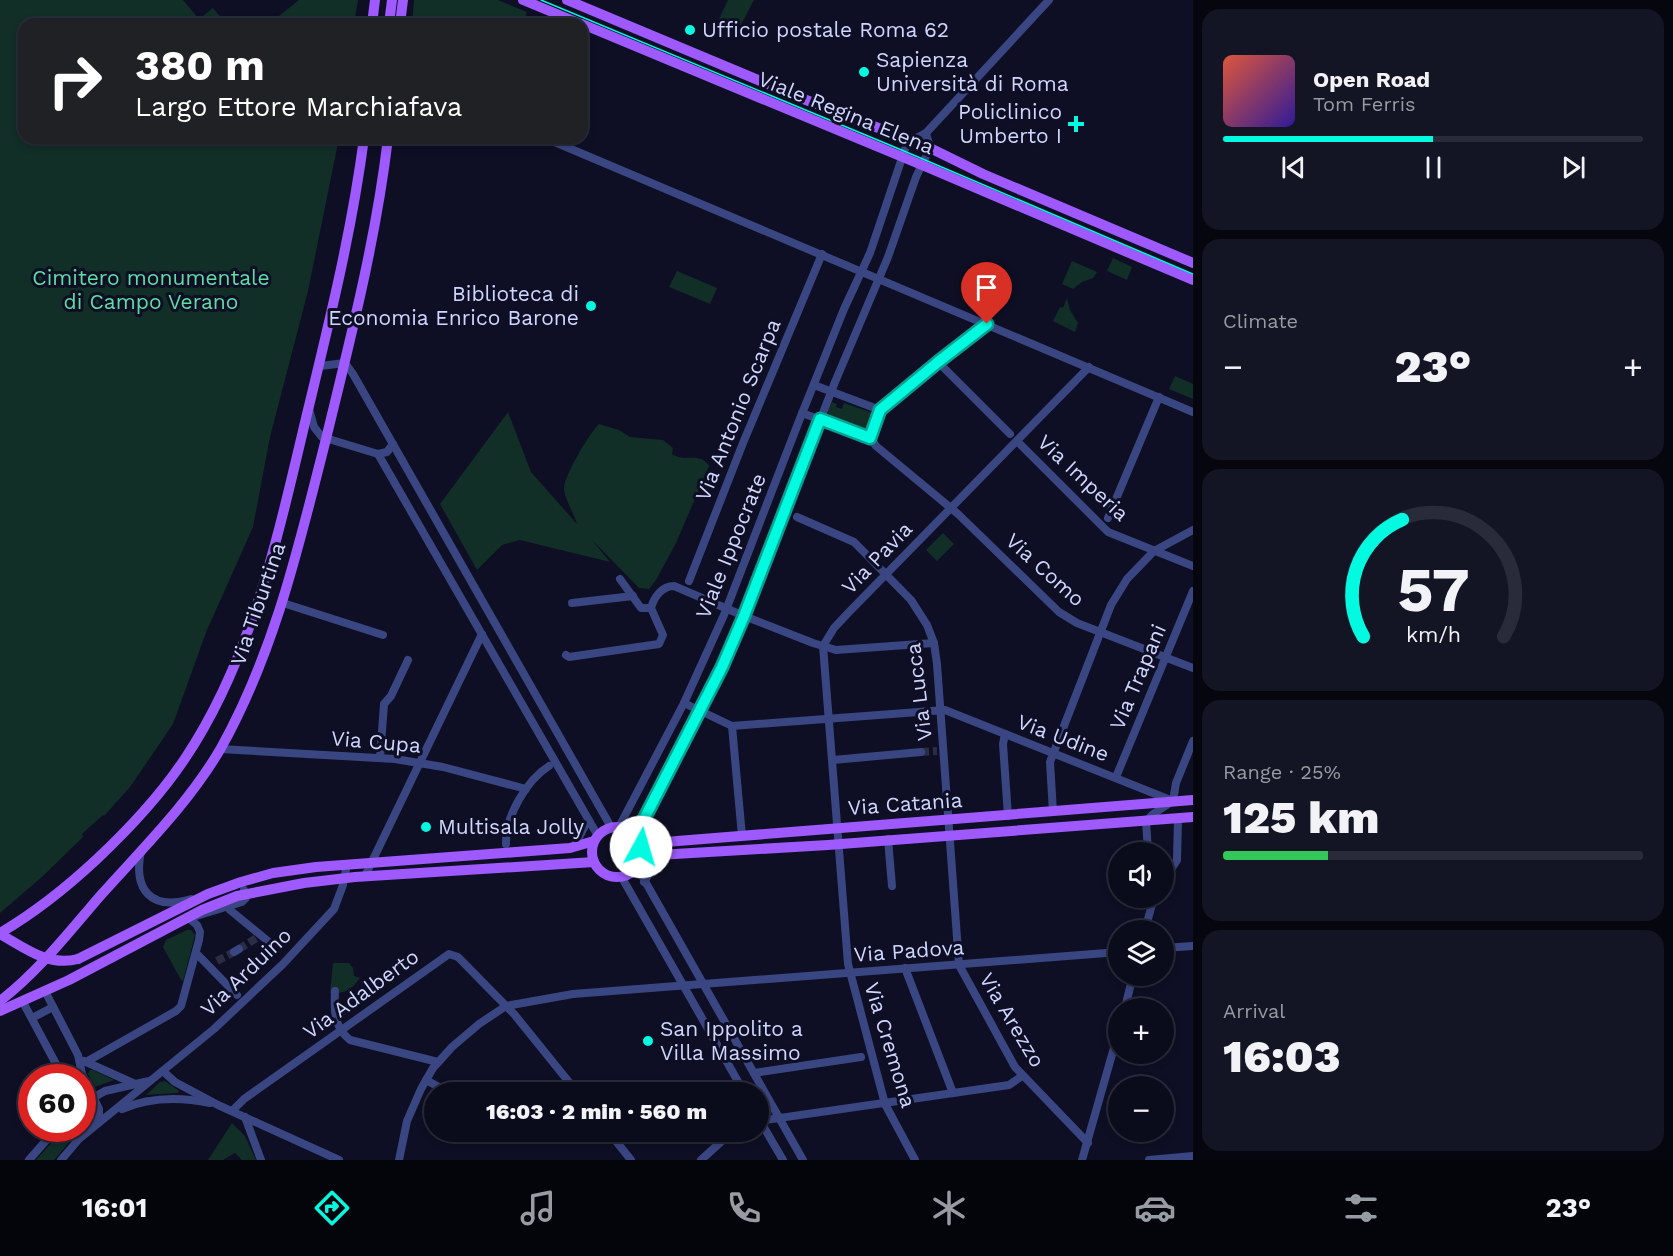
<!DOCTYPE html>
<meta charset="utf-8">
<style>
body{margin:0;font-family:"Work Sans",sans-serif;background:#131424;color:#f1f3f6;height:100vh;display:flex;flex-direction:column;font-size:22px;white-space:nowrap}
*{box-sizing:border-box;margin:0}
p{font-size:20px;color:#999ba3}
.icon{flex:none;width:33px;height:33px;fill:none;stroke:currentColor;stroke-width:2;stroke-linecap:round;stroke-linejoin:round}
.map{position:relative;flex:1;overflow:hidden}
.side{display:flex;flex-direction:column;gap:9px;padding:9px;background:#06060f;width:480px}
.side>*{flex:none}
.guide{position:absolute;left:18px;top:18px;width:570px;height:126px;border-radius:18px;box-shadow:0 3px 9px #0003,0 0 0 2px #2a2b3a;background:#202124;color:#fff;overflow:hidden}
.controls{position:absolute;left:1108px;top:842px;display:grid;gap:12px}
.controls a{display:grid;place-items:center;width:66px;height:66px;border-radius:50%;background:#0a0b1b;box-shadow:0 3px 9px #0003,0 0 0 2px #2a2b3a;font-size:30px}
.speed{position:absolute;left:18px;top:1064px;display:flex;gap:12px;font-size:30px;font-weight:700;text-align:center}
.speed>*{display:grid;place-content:center;width:78px;height:78px;border-radius:50%;background:#0a0b1b;box-shadow:0 3px 9px #0003,0 0 0 2px #2a2b3a;line-height:1}
.speed .limit{border:9px solid #d22;background:#fff;color:#111}
.pin{position:absolute;display:grid;place-items:center;width:51px;height:51px;color:#fff;margin:-62px -26px;border-radius:50% 50% 50% 0;rotate:-45deg;box-shadow:0 0 6px #0007}
.pin .icon{rotate:45deg}
.me{position:absolute;width:66px;margin:-33px;rotate:6deg;stroke-linejoin:round;filter:drop-shadow(0 0 4px #0008)}
.turn{display:flex;align-items:center;gap:21px;height:126px;padding:0 18px;font-size:27px}
.turn .icon{width:78px;height:78px;stroke-width:2.5}
.turn b{display:block;font-size:42px;line-height:51px}
.big{font-size:45px;font-weight:800;line-height:1.1}
.side .card{flex:1;display:flex;flex-direction:column;justify-content:center;gap:9px;min-width:0;padding:0 21px;border-radius:18px;background:#131424}
.side .dial{align-items:center;gap:0}
.dial svg{height:156px;overflow:visible;fill:none;stroke:#2a2b3a;stroke-width:7;stroke-linecap:round;text-anchor:middle}
.dial text{fill:#f1f3f6;stroke:none}
.song{display:flex;align-items:center;gap:18px}
.cover{width:72px;height:72px;border-radius:9px;background:linear-gradient(135deg,hsl(10 70% 55%),hsl(250 70% 35%))}
.played{height:6px;border-radius:3px;background:linear-gradient(90deg,#02fae0 50%,#2a2b3a 50%)}
.keys{display:flex;justify-content:space-around;direction:ltr}
.heat{display:flex;justify-content:space-between;align-items:center;font-size:33px;direction:ltr}
.charge{height:9px;border-radius:4px;background:linear-gradient(90deg,#34c759 25%,#2a2b3a 0)}
.trip{position:absolute;left:424px;top:1082px;width:345px;height:60px;border-radius:30px;background:#0a0b1b;box-shadow:0 3px 9px #0003,0 0 0 2px #2a2b3a;font-weight:800;line-height:60px;text-align:center}
.tabs{display:flex;height:96px;justify-content:space-around;align-items:center;background:#04040b;color:#999ba3}
.tabs .icon{width:42px;height:42px}
.tabs .on{color:#02fae0}
.tabs b{font-size:27px;color:#f1f3f6}
main{display:flex;flex:1;min-height:0}
.map>svg:first-child{display:block}
.green{fill:#112e27}
.lines{fill:none;stroke-linecap:round;stroke-linejoin:round}
.minor-tunnel{stroke:#2b2d45;stroke-width:8;stroke-dasharray:8 4;stroke-linecap:butt}
.minor{stroke:#3a4682;stroke-width:8}
.major{stroke:#9e5afe;stroke-width:10}
.tram{stroke:#02fae0;stroke-width:1.5}
.major-bridge{stroke:#9e5afe;stroke-width:10}
.route-casing{stroke:#01a292;stroke-width:15}
.route{stroke:#02fae0;stroke-width:10}
.poi-dot{fill:#02fae0;stroke:#0e0f24;stroke-width:2}
.labels{text-anchor:middle;stroke-width:6;stroke-linejoin:round;paint-order:stroke}
.poi-label{font-size:21px;fill:#d1d6ff;stroke:#0e0f24;text-anchor:start}
.street-label{font-size:21px;fill:#d1d6ff;stroke:#0e0f24}
.park-label{font-size:21px;fill:#5edea4;stroke:#0e0f24}
</style>
<main>
<div class="map">
<svg width="1193" height="1160" viewBox="0 0 1193 1160">
<rect width="100%" height="100%" fill="#0e0f24"/>
<g class="green">
<path d="M0,0H183L199,19L213,8L226,24H24V138H339L308,291L270,437L253,527L207,630L173,724L130,787L104,816L103,815L82,834L83,837L43,876L0,913Z"/>
<path d="M299,0H358L354,24H266L272,19L274,20Z"/>
<path d="M414,0H498L527,12L523,24H412Z"/>
<path d="M728,0H754L736,34L716,25Z"/>
<path d="M1113,258L1132,267L1127,280L1107,271Z"/>
<path d="M1072,261L1097,272L1093,278L1082,282L1073,289L1062,284Z"/>
<path d="M677,271L717,288L710,304L669,287Z"/>
<path d="M1067,298L1070,310L1078,323L1075,332L1053,321L1060,307L1063,308Z"/>
<path d="M1175,376L1193,384V399L1169,389Z"/>
<path d="M832,402L837,404L836,407L842,409L844,403L873,413L866,431L829,416L828,411Z"/>
<path d="M508,412L531,472L577,524C574,514 566,501 564,490C562,479 590,432 599,424L619,430L630,437L663,440L673,448L672,454C685,463 700,451 709,466L676,543L656,580L649,589L639,588L592,540L610,562L520,540L502,545L477,570L440,504Z"/>
<path d="M943,533L954,544L937,561L926,550Z"/>
<path d="M187,930H191L195,935L183,981L181,980L163,947L166,940Z"/>
<path d="M333,963H349L353,968L354,976L360,978C351,990 345,994 330,993Z"/>
<path d="M90,1070H93L114,1080L95,1087L88,1074Z"/>
<path d="M165,1081L179,1091L178,1093L146,1095L160,1082Z"/>
<path d="M88,1109L95,1114L93,1120L71,1140L54,1160H36L65,1128H82L83,1111Z"/>
<path d="M232,1123L245,1136L256,1160H242L235,1153L223,1160H208Z"/>
</g>
<g class="lines">
<g class="minor-tunnel">
<path d="M921,752L937,751"/>
<path d="M269,942L278,952"/>
<path d="M239,949L261,935"/>
<path d="M217,961L234,952"/>
</g>
<g class="minor">
<path d="M545,138L1193,412"/>
<path d="M938,362L1010,434"/>
<path d="M320,366L345,363L353,374L611,827"/>
<path d="M814,385L880,410"/>
<path d="M309,409L314,427L322,437L378,454L387,452L393,444"/>
<path d="M802,413L870,438"/>
<path d="M870,438L876,446L958,514L1059,612L1077,623L1193,668"/>
<path d="M870,438L880,410L938,362L987,325"/>
<path d="M1017,441L1108,532L1193,566"/>
<path d="M378,454L598,836"/>
<path d="M797,517L854,542L911,600L927,625L934,643L937,664L959,965L1015,1067L1088,1143"/>
<path d="M1108,518L1159,397"/>
<path d="M620,579L641,608H651"/>
<path d="M689,581L743,443L822,254"/>
<path d="M283,603L383,635"/>
<path d="M572,603L633,596"/>
<path d="M566,655L569,657L659,644L663,635L651,608C654,597 662,586 674,586L744,616L813,643L836,650L934,643"/>
<path d="M684,703L732,726L945,710L1173,801"/>
<path d="M732,726L742,836"/>
<path d="M1005,734L1003,744L1008,816"/>
<path d="M220,749L395,759L443,767L526,789"/>
<path d="M380,758L384,704L391,696L408,660"/>
<path d="M833,760L921,752"/>
<path d="M1116,777L1193,591"/>
<path d="M1173,801L1176,783L1193,741"/>
<path d="M1053,812L1050,762L1111,605L1127,579L1154,551L1193,530"/>
<path d="M641,825L648,833L665,842"/>
<path d="M619,827L684,703L724,615L799,421L844,309L870,253L905,149L910,141L926,133L1049,0"/>
<path d="M637,838L641,825L701,711L744,616L835,382L888,257L916,177L930,148L926,133"/>
<path d="M888,839L892,886"/>
<path d="M506,844C505,816 527,780 549,766"/>
<path d="M574,847L588,820"/>
<path d="M141,851C133,890 151,911 191,899"/>
<path d="M1148,852L1146,821L1153,814L1170,803"/>
<path d="M637,867L803,1160"/>
<path d="M365,876L482,634"/>
<path d="M621,876L744,1092"/>
<path d="M1164,880L1177,860L1178,819"/>
<path d="M644,882L660,856"/>
<path d="M230,910L269,942"/>
<path d="M193,917L242,902L246,898L244,890"/>
<path d="M1145,930L1154,897"/>
<path d="M1164,948L1193,946"/>
<path d="M234,952L239,949"/>
<path d="M196,953L237,995"/>
<path d="M905,968L953,1093"/>
<path d="M335,991C334,1011 334,1027 350,1040L438,1062"/>
<path d="M47,995L78,1055L82,1074L99,1109V1117L94,1124"/>
<path d="M25,1006L63,1077"/>
<path d="M1125,1008L1133,975"/>
<path d="M32,1018L53,1007"/>
<path d="M84,1061L135,1084"/>
<path d="M86,1062L176,1011L181,1006L199,940L200,932L197,925L187,917"/>
<path d="M164,1072L175,1082L218,1105L339,1160"/>
<path d="M754,1073L861,1057"/>
<path d="M426,1080L448,1092"/>
<path d="M82,1104L105,1091L149,1081"/>
<path d="M122,1109C150,1097 180,1097 210,1103"/>
<path d="M232,1111L244,1099L449,954L458,957L514,1014L577,1092"/>
<path d="M245,1117L261,1160"/>
<path d="M759,1119L783,1160"/>
<path d="M759,1121L1009,1085L1022,1076"/>
<path d="M608,1131L631,1160"/>
<path d="M29,1160L57,1128"/>
<path d="M61,1160L79,1139L214,1029L283,964L334,909L343,885L347,864"/>
<path d="M399,1160L407,1121L421,1089L433,1068L452,1047L479,1024L506,1006L573,994L1119,952"/>
<path d="M701,1160L723,1140L737,1131"/>
<path d="M915,1160L885,1104L848,964L823,646L834,628L850,611L1089,367"/>
<path d="M1082,1160L1119,1030"/>
<path d="M1149,1160L1193,1156"/>
</g>
<g class="major">
<path d="M523,0L581,24"/>
<path d="M567,0L801,98L930,148L983,174L1193,263"/>
<path d="M372,24L375,0"/>
<path d="M389,24L392,0"/>
<path d="M400,24L403,0"/>
<path d="M582,24L929,168L1193,280"/>
<circle cx="617" cy="852" r="25"/>
<path d="M640,844L1193,800"/>
<path d="M641,856L828,845L1193,817"/>
<path d="M0,933C36,912 67,887 97,859C130,828 159,797 184,760C254,656 279,530 308,410C330,319 352,230 364,138"/>
<path d="M78,959L208,894L241,882L273,873L316,867L570,848L594,841"/>
<path d="M0,1001C39,971 69,932 101,895C143,848 189,803 221,748C275,651 299,545 326,439C350,340 376,240 388,138"/>
<path d="M0,1011L69,980L202,910L237,896L304,883L355,877L594,862"/>
</g>
<path class="tram" d="M541,0L904,151L1193,274"/>
<path class="major-bridge" d="M0,934C25,948 48,967 78,959"/>
</g>
<g class="lines">
<g class="route-casing">
<path id="route" d="M641,847L637,838L641,825L722,667L744,616L820,419L870,438L880,410L938,362L987,324"/>
</g>
<use href="#route" class="route"/>
</g>
<g class="poi-dot">
<circle cx="690" cy="30" r="6"/>
<circle cx="864" cy="72" r="6"/>
<path d="M1073 115h6v6h6v6h-6v6h-6v-6h-6v-6h6z"/>
<circle cx="591" cy="306" r="6"/>
<circle cx="426" cy="827" r="6"/>
<circle cx="648" cy="1041" r="6"/>
</g>
<g class="labels">
<g class="poi-label">
<text x="702" y="37">Ufficio postale Roma 62</text>
<text x="876" y="67">Sapienza<tspan x="876" dy="24">Università di Roma</tspan></text>
<text x="1062" y="119" text-anchor="end">Policlinico<tspan x="1062" dy="24">Umberto I</tspan></text>
<text x="579" y="301" text-anchor="end">Biblioteca di<tspan x="579" dy="24">Economia Enrico Barone</tspan></text>
<text x="438" y="834">Multisala Jolly</text>
<text x="660" y="1036">San Ippolito a<tspan x="660" dy="24">Villa Massimo</tspan></text>
</g>
<g class="street-label">
<text transform="translate(846 113) rotate(22)" y="7">Viale Regina Elena</text>
<text transform="translate(738 410) rotate(-68)" y="7">Via Antonio Scarpa</text>
<text transform="translate(1083 478) rotate(43)" y="7">Via Imperia</text>
<text transform="translate(731 546) rotate(-68)" y="7">Viale Ippocrate</text>
<text transform="translate(877 558) rotate(-46)" y="7">Via Pavia</text>
<text transform="translate(1045 570) rotate(42)" y="7">Via Como</text>
<text transform="translate(258 604) rotate(-71)" y="7">Via Tiburtina</text>
<text transform="translate(1138 677) rotate(-67)" y="7">Via Trapani</text>
<text transform="translate(919 692) rotate(-97)" y="7">Via Lucca</text>
<text transform="translate(1063 738) rotate(21)" y="7">Via Udine</text>
<text transform="translate(376 742) rotate(5)" y="7">Via Cupa</text>
<text transform="translate(905 804) rotate(-4)" y="7">Via Catania</text>
<text transform="translate(909 951) rotate(-4)" y="7">Via Padova</text>
<text transform="translate(246 972) rotate(-44)" y="7">Via Arduino</text>
<text transform="translate(361 994) rotate(-36)" y="7">Via Adalberto</text>
<text transform="translate(1012 1020) rotate(59)" y="7">Via Arezzo</text>
<text transform="translate(890 1045) rotate(73)" y="7">Via Cremona</text>
</g>
<g class="park-label">
<text x="151" y="285">Cimitero monumentale<tspan x="151" dy="24">di Campo Verano</tspan></text>
</g>
</g>
</svg>
<div class="controls">
<a><svg class="icon" aria-label="sound" viewBox="0 0 24 24"><path d="M4 9h4l5-4v14l-5-4H4zM17 9q2 3 0 6"/></svg></a>
<a><svg class="icon" aria-label="layers" viewBox="0 0 24 24"><path d="M12 4l9 5-9 5-9-5zM3 14l9 5 9-5"/></svg></a>
<a>+</a>
<a>−</a>
</div>
<div class="speed"><div class="limit">60</div></div>
<div class="pin" style="left:987px;top:324px;background:#d93025"><svg class="icon" aria-label="arrive" viewBox="0 0 24 24"><path d="M6 21V4h12l-3 4 3 4H6"/></svg></div>
<svg class="me" style="left:641px;top:847px" viewBox="-20 -20 40 40"><circle r="19" fill="#fff"/><path d="M0-13L10 11 0 6-10 11z" fill="#02fae0"/></svg>
<div class="trip">16:03 · 2 min · 560 m</div>
<div class="guide">
<div class="turn"><svg class="icon" aria-label="right" viewBox="0 0 24 24"><path d="M7 20v-9h11M14 6l5 5-5 5"/></svg><div><b>380 m</b>Largo Ettore Marchiafava</div></div>
</div>
</div>
<section class="side">
<div class="card">
<div class="song"><i class="cover"></i><div><b>Open Road</b><p>Tom Ferris</p></div></div>
<div class="played"></div>
<div class="keys"><svg class="icon" aria-label="previous" viewBox="0 0 24 24"><path d="M18 5L8 12l10 7zM5 5v14"/></svg><svg class="icon" aria-label="pause" viewBox="0 0 24 24"><path d="M8 5v14M16 5v14"/></svg><svg class="icon" aria-label="next" viewBox="0 0 24 24"><path d="M6 5l10 7-10 7zM19 5v14"/></svg></div>
</div>
<div class="card"><p>Climate</p>
<div class="heat"><a>−</a><b class="big">23°</b><a>+</a></div>
</div>
<div class="card dial"><svg viewBox="0 0 100 80">
<path d="M14 69A42 42 0 1 1 86 69"/>
<path d="M14 69A42 42 0 0 1 34 9" stroke="#02fae0"/>
<text x="50" y="56" font-size="32" font-weight="700">57</text>
<text x="50" y="72" font-size="11">km/h</text>
</svg></div>
<div class="card"><p>Range · 25%</p><b class="big">125 km</b><div class="charge"></div></div>
<div class="card"><p>Arrival</p><b class="big">16:03</b></div>
</section>
</main>
<nav class="tabs">
<b>16:01</b>
<svg class="icon on" aria-label="directions" viewBox="0 0 24 24"><path d="M12 3l9 9-9 9-9-9zM9 14v-3h6M13 9l2 2-2 2"/></svg>
<svg class="icon" aria-label="music" viewBox="0 0 24 24"><path d="M9 18V5l10-2v13"/><circle cx="6" cy="18" r="3"/><circle cx="16" cy="16" r="3"/></svg>
<svg class="icon" aria-label="phone" viewBox="0 0 24 24"><path d="M5 4h4l2 5-3 2q2 4 5 5l2-3 5 2v4C11 20 4 13 5 4z"/></svg>
<svg class="icon" aria-label="climate" viewBox="0 0 24 24"><path d="M12 3v18M4 7l16 10M4 17L20 7"/></svg>
<svg class="icon" aria-label="car" viewBox="0 0 24 24"><path d="M5 17H2v-5l4-1 3-4h7l3 4 3 1v5h-3M9 17h6M6 11h13"/><circle cx="7" cy="17" r="2"/><circle cx="17" cy="17" r="2"/></svg>
<svg class="icon" aria-label="filters" viewBox="0 0 24 24"><path d="M4 7h16M4 17h16"/><circle cx="9" cy="7" r="2"/><circle cx="15" cy="17" r="2"/></svg>
<b>23°</b>
</nav>
